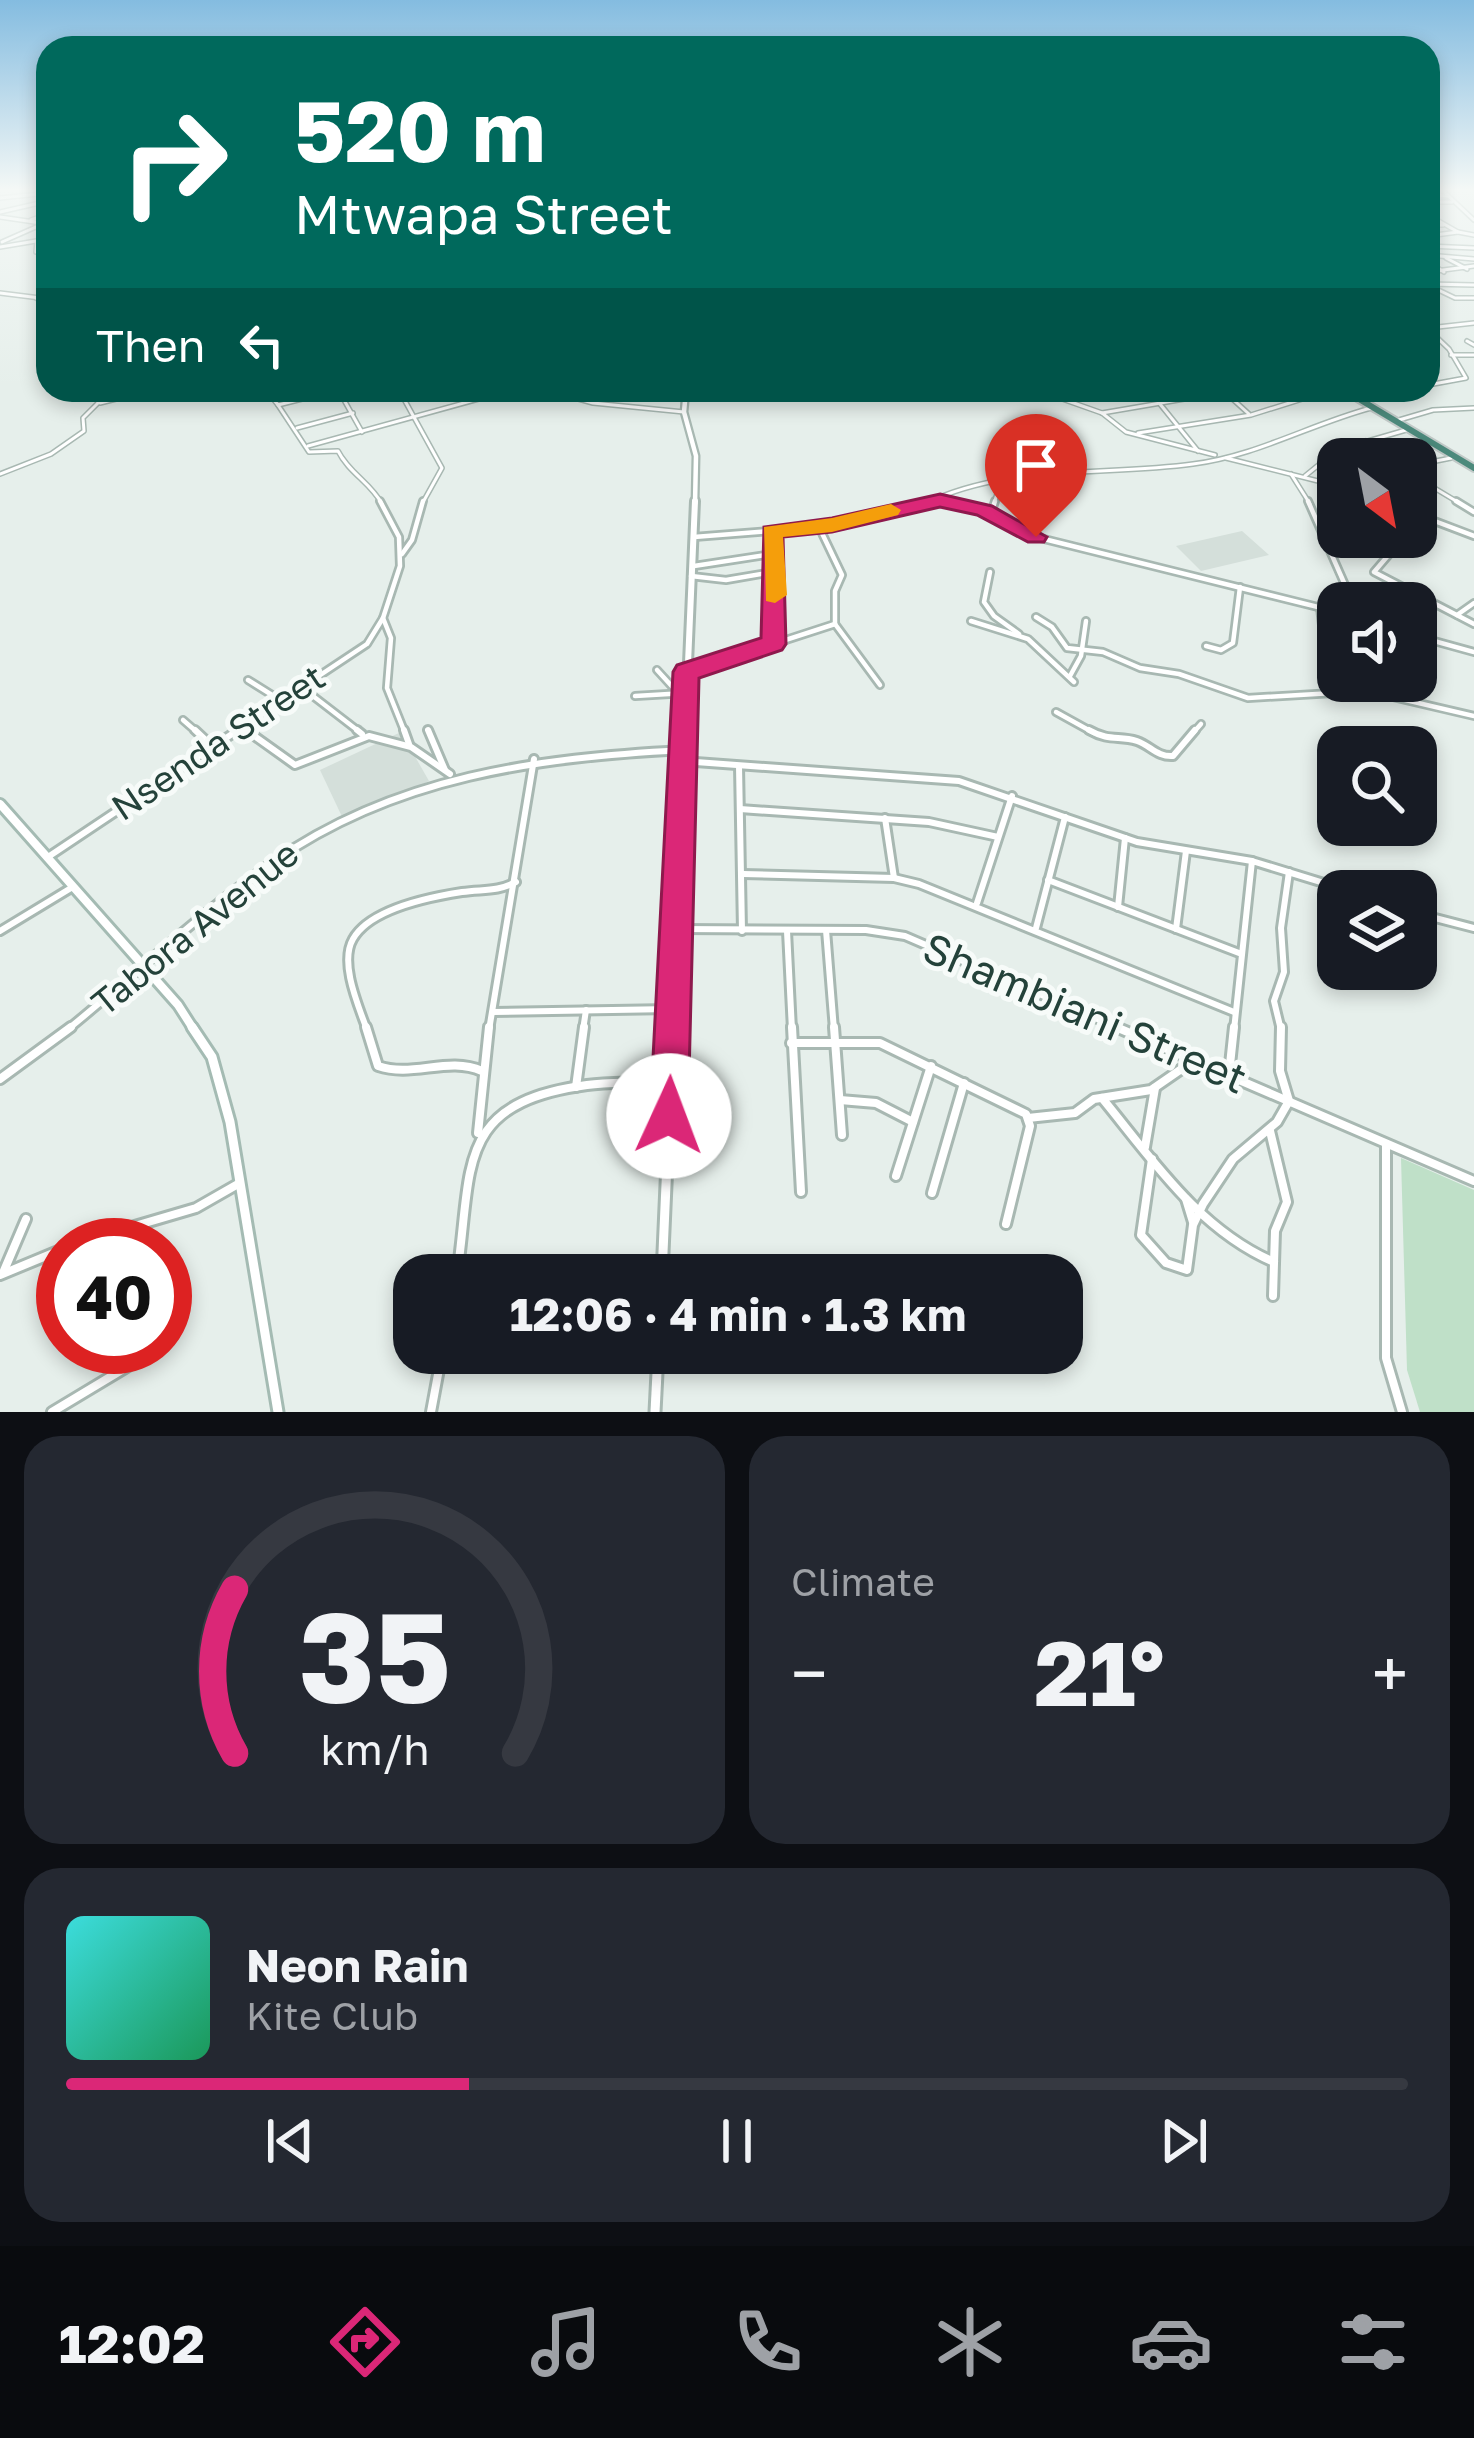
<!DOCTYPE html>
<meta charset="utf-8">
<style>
body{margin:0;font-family:"Golos Text",sans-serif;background:#242831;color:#f1f3f6;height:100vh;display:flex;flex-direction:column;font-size:45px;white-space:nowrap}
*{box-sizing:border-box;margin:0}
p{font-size:39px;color:#9ea1a6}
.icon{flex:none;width:66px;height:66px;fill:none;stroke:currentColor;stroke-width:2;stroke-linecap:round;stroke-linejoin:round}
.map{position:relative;height:1412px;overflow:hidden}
.details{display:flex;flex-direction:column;gap:24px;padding:24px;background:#0d0f14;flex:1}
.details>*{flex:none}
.banner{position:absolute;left:36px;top:36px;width:1404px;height:366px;border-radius:36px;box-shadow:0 6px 18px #0003;background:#00695c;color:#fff;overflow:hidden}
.needle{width:78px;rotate:148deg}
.buttons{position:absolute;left:1317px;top:438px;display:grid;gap:24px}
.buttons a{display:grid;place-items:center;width:120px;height:120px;border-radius:24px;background:#171b24;box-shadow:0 6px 18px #0003;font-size:60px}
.speed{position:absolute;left:36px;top:1218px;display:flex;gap:24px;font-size:60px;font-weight:700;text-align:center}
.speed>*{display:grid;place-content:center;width:156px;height:156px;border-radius:50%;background:#171b24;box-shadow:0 6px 18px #0003;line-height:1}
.speed .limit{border:18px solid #d22;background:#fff;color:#111}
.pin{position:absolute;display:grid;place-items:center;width:102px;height:102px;color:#fff;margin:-123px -51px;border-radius:50% 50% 50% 0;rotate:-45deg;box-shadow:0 0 12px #0007}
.pin .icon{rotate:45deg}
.me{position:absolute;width:132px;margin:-66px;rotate:2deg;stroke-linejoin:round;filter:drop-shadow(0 0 9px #0008)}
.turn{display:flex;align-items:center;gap:42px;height:252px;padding:0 60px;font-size:54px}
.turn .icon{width:156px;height:156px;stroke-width:2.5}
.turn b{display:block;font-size:84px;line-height:102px}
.then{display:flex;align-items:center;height:114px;padding:0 60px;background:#0003;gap:24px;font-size:45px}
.big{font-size:90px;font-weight:700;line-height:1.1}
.details .card{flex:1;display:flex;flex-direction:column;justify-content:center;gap:18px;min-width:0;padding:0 42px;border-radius:36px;background:#242831}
.details .dial{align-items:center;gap:0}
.dial svg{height:312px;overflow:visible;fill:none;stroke:#363941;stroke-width:7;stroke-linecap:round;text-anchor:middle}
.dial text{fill:#f1f3f6;stroke:none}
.song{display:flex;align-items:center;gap:36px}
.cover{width:144px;height:144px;border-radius:18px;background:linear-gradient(135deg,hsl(180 70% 55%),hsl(150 70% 35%))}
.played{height:12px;border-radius:6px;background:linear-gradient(90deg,#db2777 30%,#363941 30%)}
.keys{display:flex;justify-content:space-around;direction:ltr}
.heat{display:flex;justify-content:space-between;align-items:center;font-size:66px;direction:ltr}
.details .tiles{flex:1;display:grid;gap:24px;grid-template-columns:1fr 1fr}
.card:last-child{grid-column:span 2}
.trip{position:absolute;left:393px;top:1254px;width:690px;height:120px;border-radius:36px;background:#171b24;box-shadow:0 6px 18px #0003;font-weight:700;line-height:120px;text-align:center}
.menu{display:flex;height:192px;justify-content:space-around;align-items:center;background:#090b0e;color:#9ea1a6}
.menu .icon{width:84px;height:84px}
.menu .active{color:#db2777}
.menu b{font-size:54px;color:#f1f3f6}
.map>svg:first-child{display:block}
.built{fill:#d4dfda}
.green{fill:#bfe0c8}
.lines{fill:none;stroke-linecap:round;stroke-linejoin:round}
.minor-far3-casing{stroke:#a8b8b2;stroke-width:6}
.minor-far2-casing{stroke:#a8b8b2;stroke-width:10}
.minor-far1-casing{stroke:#a8b8b2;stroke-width:12}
.minor-casing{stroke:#a8b8b2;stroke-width:14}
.tertiary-far3-casing{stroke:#a8b8b2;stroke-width:9}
.tertiary-far2-casing{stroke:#a8b8b2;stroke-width:12}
.tertiary-far1-casing{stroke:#a8b8b2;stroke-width:14}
.tertiary-casing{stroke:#a8b8b2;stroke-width:15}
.secondary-far1-casing{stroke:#a4bbb3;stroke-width:14}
.secondary-casing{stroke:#a4bbb3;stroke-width:15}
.trunk-casing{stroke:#c2cac8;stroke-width:10}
.minor-far3{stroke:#fff;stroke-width:3}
.minor-far2{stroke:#fff;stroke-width:4.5}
.minor-far1{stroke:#fff;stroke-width:6}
.minor{stroke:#fff;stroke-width:8}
.tertiary-far3{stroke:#fff;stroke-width:4.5}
.tertiary-far2{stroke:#fff;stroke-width:6}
.tertiary-far1{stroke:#fff;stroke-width:8}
.tertiary{stroke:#fff;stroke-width:9}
.secondary-far1{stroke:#fff;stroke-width:8}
.secondary{stroke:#fff;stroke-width:9}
.trunk{stroke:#4c8a7c;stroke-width:6}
.route{fill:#db2777;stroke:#8e194d;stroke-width:3}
.slow{fill:#f59e0b}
.labels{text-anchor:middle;stroke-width:10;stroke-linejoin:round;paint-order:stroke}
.street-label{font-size:36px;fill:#24423a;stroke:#f7fbf9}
.near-street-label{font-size:42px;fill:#24423a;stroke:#f7fbf9}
</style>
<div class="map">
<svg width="1474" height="1412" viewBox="0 0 1474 1412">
<rect width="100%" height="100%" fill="#e6efeb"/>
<g class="built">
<path d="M1242,531L1269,555L1201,571L1176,546Z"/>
<path d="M401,732L429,781L345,823L320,770Z"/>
</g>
<path class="green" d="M1401,1158L1474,1190V1412H1420L1407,1370Z"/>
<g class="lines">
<g class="minor-far3-casing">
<g id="minor-far3">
<path d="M1441,189L1474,220"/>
<path d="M1428,195L1448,196"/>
<path d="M0,198L48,193"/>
<path d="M1428,202H1452"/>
<path d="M0,212L48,201"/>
<path d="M1428,215L1458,232L1474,235"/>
<path d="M0,217L48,224"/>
<path d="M31,220L48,214"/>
<path d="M1428,225H1443"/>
<path d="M1428,236L1458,232"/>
<path d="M37,241L36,252L48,253"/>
<path d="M2,242L45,223"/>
<path d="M1428,246L1474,248"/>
<path d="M0,247L48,239"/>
<path d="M1428,255L1474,259"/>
<path d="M1446,258L1467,269"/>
<path d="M1428,262L1444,272"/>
<path d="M1428,272L1474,266"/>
<path d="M1428,284L1474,285"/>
<path d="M1428,285L1455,298H1474"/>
<path d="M0,293L48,299"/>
<path d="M36,298L48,292"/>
<path d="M1429,328L1474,323"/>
<path d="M1428,329L1449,349L1466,378L1428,385"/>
<path d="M1467,341L1474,345"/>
<path d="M1451,355H1474"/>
<path d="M222,390H229"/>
<path d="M266,390L278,405L338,390"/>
<path d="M399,390L442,468L422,504"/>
<path d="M459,390L460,400L488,394"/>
<path d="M546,390L593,403L684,412"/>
<path d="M1037,390L1102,413L1126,432L1215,455"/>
<path d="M339,391L362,432"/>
<path d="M1227,394L1249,414"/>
<path d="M100,403L152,390"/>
<path d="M1160,404L1198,451"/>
<path d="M278,405L309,452L338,451C349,473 371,483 382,504"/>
<path d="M1102,413L1237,390"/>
<path d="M1399,420L1433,410L1474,408"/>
<path d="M297,428L353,413"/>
<path d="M1138,433L1251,415L1331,390"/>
<path d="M1366,441L1398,459"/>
<path d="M308,446L511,390"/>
<path d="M1226,458L1338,486"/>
<path d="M1416,465L1451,458"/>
<path d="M0,474L51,454L84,431L83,418L98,403L95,390"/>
<path d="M1291,474L1310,504"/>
<path d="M1305,476L1337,450L1406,430"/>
<path d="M1416,477L1461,504"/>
<path d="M935,499C1016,464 1107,476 1193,464C1256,456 1311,424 1371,408"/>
<path d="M930,504H960"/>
<path d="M994,504L1001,480"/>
</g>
</g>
<g class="minor-far2-casing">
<g id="minor-far2">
<path d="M380,501L399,537L400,566L383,618L391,638L387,688L405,733"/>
<path d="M948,501L984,510L1036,537L1338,612"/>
<path d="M1308,501L1353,603"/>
<path d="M1456,501L1474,512"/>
<path d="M991,514L995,501"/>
<path d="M1416,514L1474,536"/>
<path d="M820,529L842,575L835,591V624"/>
<path d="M771,532L773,644"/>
<path d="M694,537L819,527L944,501"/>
<path d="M1404,537L1374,572L1474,624"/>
<path d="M402,554L412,540L423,501"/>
<path d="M694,566L772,554"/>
<path d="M990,572L984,602L994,616L1019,634"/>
<path d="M691,576L726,580L773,572"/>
<path d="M1320,607L1324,643L1338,656"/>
<path d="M1457,615L1474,603"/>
<path d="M1036,617L1052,627L1067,648L1103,652L1140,668L1179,674L1248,698L1367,691L1474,716"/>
<path d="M971,621L1028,639L1074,682"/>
<path d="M835,624L880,685"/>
<path d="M1416,636L1474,652"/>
<path d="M1206,646L1221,650L1233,643L1240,587"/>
<path d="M657,670L678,693"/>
<path d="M687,672L835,624"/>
<path d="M1070,676L1081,656L1086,621"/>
<path d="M248,680L280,700"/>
<path d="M300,686L361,733"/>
<path d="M635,696L686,693"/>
<path d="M1056,712L1094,733"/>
<path d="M183,720L198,733"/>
<path d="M241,727L250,733"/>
<path d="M233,733L367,644L383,618"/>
<path d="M1193,733L1201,724"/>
</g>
</g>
<g class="minor-far1-casing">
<g id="minor-far1">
<path d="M195,730L212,746"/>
<path d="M246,730L295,765L369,736L411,747L450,774"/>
<path d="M357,730L362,734"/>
<path d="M404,730L409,744"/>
<path d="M428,730L445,770"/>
<path d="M1089,730C1110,742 1119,735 1137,741C1151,746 1157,757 1173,756L1195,730"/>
<path d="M682,761L959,781L1137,842L1252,861"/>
<path d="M739,766L742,931"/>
<path d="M740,809L929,822L998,837"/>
<path d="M885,818L894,878"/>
<path d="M48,857L238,730"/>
<path d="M743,874L894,878L919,884L1234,1012"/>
<path d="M1048,880L1239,953"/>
<path d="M977,903L1012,796"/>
<path d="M1118,907L1125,838"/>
<path d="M1416,913L1474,928"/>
<path d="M1036,928L1065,817"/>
<path d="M679,929L866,930L905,936L1123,1030"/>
<path d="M1176,929L1186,851"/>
<path d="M826,930L834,1030"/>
<path d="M0,931L71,888"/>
<path d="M787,931L792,1030"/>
<path d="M493,1012L672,1009"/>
<path d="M67,1030C136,974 200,913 273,862C396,776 537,758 683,750"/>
<path d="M367,1030C359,1007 339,963 353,939C370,909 430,897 462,892C483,889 497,892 516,882"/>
<path d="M489,1030L534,759"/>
<path d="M583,1030L586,1010"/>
<path d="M1234,1030L1252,861L1350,891"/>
<path d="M1281,1030L1274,1001L1284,972L1281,928L1289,872"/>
</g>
</g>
<g class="minor-casing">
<g id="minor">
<path d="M366,1027L378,1066C413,1078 448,1056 482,1071"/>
<path d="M792,1027L801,1192"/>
<path d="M834,1027L842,1135"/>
<path d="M1116,1027L1474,1181"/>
<path d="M791,1043H880L1026,1114L1030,1126L1006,1224"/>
<path d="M1229,1074L1234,1027"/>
<path d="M0,1079L71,1027"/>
<path d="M576,1087L584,1027"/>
<path d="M1102,1098C1152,1159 1199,1230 1274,1262"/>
<path d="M840,1100L876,1103L913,1122"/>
<path d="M1028,1118L1075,1113L1094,1099L1151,1090L1193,1061"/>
<path d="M1270,1131L1287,1202L1275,1231L1273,1296"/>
<path d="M478,1133L489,1027"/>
<path d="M1386,1144V1358L1402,1412"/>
<path d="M1145,1147L1155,1088"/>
<path d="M1152,1159L1141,1235L1166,1263L1187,1270L1193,1225L1203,1204L1233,1159L1277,1122L1289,1101L1280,1071L1281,1027"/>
<path d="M896,1176L931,1066"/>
<path d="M932,1193L964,1083"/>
<path d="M1186,1199L1193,1222"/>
<path d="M70,1245L196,1208L238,1184"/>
<path d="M3,1273L26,1219"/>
<path d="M0,1275L63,1249"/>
<path d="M457,1275C473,1167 454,1103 587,1085C615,1081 643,1084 671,1079"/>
<path d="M165,1342L184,1298"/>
<path d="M52,1412L160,1347"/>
<path d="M431,1412L442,1353"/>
</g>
</g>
<g class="tertiary-far3-casing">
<path id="tertiary-far3" d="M686,390L684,412L696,456L695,504"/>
</g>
<g class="tertiary-far2-casing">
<path id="tertiary-far2" d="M685,733L695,501"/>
</g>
<g class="tertiary-far1-casing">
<path id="tertiary-far1" d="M673,1030L686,730"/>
</g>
<g class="tertiary-casing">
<g id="tertiary">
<path d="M662,1275L673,1027"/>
<path d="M655,1412L658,1353"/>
</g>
</g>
<g class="secondary-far1-casing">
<path id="secondary-far1" d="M0,804L178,1005L194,1030"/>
</g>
<g class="secondary-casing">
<path id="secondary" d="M192,1027L212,1057L230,1122L278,1412"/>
</g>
<g class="trunk-casing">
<path id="trunk" d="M1344,390L1474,468"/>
</g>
<use href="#minor-far3" class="minor-far3"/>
<use href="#minor-far2" class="minor-far2"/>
<use href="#minor-far1" class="minor-far1"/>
<use href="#minor" class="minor"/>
<use href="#tertiary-far3" class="tertiary-far3"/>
<use href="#tertiary-far2" class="tertiary-far2"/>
<use href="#tertiary-far1" class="tertiary-far1"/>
<use href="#tertiary" class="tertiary"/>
<use href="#secondary-far1" class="secondary-far1"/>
<use href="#secondary" class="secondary"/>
<use href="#trunk" class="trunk"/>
</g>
<linearGradient id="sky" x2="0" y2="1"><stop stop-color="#84bce0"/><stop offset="0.49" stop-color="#f4f8f6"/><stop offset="1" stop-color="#f4f8f6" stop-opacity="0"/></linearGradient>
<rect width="1474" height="387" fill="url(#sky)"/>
<path class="route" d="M940,494L992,506L1047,537L1044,542H1028L977,515L940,507L832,532L783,537L786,644L782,650L699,678L688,1116L683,1130L669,1135L655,1130L650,1116L673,672L677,665L761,638L764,527L832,518Z"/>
<path class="slow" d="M891,504L901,510L898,515L832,532L783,537L787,595L775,603L766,601L764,527L832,518Z"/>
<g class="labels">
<g class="street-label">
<text transform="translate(218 742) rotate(-34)" y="13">Nsenda Street</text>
<text transform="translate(195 928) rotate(-39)" y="13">Tabora Avenue</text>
</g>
<g class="near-street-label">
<text transform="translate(1085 1013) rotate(23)" y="15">Shambiani Street</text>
</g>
</g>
</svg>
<div class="buttons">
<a><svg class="needle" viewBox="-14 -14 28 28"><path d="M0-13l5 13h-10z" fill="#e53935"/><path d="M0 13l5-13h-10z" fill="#9ea1a6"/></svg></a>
<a><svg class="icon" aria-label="sound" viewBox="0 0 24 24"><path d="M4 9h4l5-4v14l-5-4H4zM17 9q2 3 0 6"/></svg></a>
<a><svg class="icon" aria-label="search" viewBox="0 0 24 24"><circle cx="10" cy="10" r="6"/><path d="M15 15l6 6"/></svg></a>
<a><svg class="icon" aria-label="layers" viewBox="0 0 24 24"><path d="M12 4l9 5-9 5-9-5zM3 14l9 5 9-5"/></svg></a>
</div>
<div class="speed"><div class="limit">40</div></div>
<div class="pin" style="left:1036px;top:537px;background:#d93025"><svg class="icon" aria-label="arrive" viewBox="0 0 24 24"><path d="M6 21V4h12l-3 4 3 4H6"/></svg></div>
<svg class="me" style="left:669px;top:1116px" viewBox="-20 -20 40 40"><circle r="19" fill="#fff"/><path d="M0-13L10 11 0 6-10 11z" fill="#db2777"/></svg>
<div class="trip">12:06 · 4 min · 1.3 km</div>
<div class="banner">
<div class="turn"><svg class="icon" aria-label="right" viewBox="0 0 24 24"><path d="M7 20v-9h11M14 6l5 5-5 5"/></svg><div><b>520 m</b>Mtwapa Street</div></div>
<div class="then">Then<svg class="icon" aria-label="left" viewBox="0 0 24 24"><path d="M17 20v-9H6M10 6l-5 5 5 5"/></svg></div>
</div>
</div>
<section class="details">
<div class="tiles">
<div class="card dial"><svg viewBox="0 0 100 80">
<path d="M14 69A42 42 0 1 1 86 69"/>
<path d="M14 69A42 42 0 0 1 14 27" stroke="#db2777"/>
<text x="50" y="56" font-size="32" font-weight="700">35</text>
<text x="50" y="72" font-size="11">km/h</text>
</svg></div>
<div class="card"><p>Climate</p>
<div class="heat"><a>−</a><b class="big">21°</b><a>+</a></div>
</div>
<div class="card">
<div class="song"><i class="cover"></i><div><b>Neon Rain</b><p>Kite Club</p></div></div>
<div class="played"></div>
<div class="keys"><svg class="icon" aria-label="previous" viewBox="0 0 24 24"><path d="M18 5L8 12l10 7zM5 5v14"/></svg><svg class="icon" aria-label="pause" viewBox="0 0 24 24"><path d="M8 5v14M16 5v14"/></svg><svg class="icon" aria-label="next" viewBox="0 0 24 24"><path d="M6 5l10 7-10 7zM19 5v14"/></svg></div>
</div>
</div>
</section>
<nav class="menu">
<b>12:02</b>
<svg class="icon active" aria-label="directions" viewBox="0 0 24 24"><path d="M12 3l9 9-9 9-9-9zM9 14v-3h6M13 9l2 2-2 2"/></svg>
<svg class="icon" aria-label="music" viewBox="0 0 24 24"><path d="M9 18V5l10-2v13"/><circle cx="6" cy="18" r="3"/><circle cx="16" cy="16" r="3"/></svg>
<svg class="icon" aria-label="phone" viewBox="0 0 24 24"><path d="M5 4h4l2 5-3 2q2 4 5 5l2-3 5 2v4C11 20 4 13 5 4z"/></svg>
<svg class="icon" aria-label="climate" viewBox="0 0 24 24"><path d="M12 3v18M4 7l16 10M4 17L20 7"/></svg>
<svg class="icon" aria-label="car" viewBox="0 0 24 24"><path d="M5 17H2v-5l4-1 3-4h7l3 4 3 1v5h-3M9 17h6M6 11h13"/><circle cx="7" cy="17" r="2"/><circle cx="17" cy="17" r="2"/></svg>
<svg class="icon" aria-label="filters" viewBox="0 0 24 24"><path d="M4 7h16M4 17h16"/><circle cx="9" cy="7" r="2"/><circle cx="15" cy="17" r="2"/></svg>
</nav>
